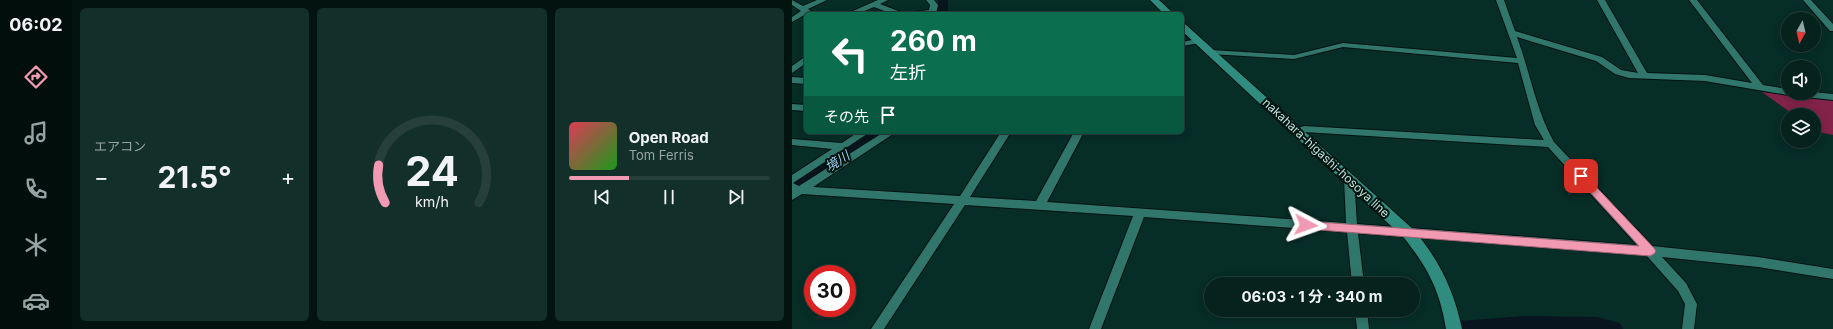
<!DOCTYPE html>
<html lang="ja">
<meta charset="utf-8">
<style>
body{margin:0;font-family:Inter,"Noto Sans JP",sans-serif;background:#132f2a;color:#f1f3f6;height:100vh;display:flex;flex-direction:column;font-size:15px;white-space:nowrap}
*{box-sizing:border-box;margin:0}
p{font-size:13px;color:#97a4a4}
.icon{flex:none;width:22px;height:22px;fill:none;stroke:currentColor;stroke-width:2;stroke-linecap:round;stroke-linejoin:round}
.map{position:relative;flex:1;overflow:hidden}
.details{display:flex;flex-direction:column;gap:8px;padding:8px;background:#031310;width:720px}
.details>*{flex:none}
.hud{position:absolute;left:12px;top:12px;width:380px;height:122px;border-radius:6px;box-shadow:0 2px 10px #0003,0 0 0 1px #263f3b;background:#0b6e4f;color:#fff;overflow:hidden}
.needle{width:26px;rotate:188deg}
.tools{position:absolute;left:989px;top:12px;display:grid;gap:8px}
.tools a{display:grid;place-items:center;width:40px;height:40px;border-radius:50%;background:#05221d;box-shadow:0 2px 10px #0003,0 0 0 1px #263f3b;font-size:20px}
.speed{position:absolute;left:12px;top:265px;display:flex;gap:8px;font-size:20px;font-weight:700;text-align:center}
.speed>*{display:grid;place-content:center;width:52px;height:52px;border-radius:50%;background:#05221d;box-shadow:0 2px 10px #0003,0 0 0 1px #263f3b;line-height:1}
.speed .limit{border:6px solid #d22;background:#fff;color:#111}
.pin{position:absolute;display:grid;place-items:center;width:34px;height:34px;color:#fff;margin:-17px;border-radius:8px;box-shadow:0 2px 6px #0006}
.me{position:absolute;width:44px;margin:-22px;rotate:94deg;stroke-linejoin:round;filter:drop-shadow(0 0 3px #0008)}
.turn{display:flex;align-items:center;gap:14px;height:84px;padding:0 20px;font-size:18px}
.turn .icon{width:52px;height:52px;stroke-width:2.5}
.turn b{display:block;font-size:28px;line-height:34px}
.then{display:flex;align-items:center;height:38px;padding:0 20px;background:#0003;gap:8px;font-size:15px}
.big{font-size:30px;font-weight:700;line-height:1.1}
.details .card{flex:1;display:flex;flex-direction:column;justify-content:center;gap:6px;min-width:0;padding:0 14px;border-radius:6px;background:#132f2a}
.details .dial{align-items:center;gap:0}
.dial svg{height:104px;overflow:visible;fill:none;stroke:#263f3b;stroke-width:7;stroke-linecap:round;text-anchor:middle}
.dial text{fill:#f1f3f6;stroke:none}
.song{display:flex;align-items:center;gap:12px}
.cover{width:48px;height:48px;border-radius:6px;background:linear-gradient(135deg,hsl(350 70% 55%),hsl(120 70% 35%))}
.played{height:4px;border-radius:2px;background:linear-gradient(90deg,#f19ab3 30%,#263f3b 30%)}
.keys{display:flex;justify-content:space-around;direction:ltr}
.heat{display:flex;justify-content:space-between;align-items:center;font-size:22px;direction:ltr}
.details .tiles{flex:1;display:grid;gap:8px;grid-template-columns:repeat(3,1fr)}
.trip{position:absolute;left:412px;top:277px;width:216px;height:40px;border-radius:20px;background:#05221d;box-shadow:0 2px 10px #0003,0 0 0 1px #263f3b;font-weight:700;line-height:40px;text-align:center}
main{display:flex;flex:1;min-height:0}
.tab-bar{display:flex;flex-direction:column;width:72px;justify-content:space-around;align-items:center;background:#020e0c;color:#97a4a4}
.tab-bar .icon{width:28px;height:28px}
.tab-bar .on{color:#f19ab3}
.tab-bar b{font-size:18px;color:#f1f3f6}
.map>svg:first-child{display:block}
.forest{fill:#832349}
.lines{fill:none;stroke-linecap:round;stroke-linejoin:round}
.river{fill:#08141e;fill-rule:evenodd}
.minor-casing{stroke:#011310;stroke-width:2}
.major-casing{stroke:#011310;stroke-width:2}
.minor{fill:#31766b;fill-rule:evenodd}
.major{fill:#2f8c7e;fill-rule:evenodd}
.route{fill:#f19ab3;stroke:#9d6474}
.labels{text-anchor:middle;stroke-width:4;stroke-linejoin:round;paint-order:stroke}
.street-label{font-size:12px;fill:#bfe0d9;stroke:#001410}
.water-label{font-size:13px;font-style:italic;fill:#a2ceef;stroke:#001410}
</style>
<main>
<nav class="tab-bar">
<b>06:02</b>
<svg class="icon on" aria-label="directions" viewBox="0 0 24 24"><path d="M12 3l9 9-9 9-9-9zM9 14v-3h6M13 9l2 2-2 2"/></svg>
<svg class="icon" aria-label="music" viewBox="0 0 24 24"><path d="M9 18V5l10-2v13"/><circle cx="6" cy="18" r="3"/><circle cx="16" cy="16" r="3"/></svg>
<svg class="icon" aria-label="phone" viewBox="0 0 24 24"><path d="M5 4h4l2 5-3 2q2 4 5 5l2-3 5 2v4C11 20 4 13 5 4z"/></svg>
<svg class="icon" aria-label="climate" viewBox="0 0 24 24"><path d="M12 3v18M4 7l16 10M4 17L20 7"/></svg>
<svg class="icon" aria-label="car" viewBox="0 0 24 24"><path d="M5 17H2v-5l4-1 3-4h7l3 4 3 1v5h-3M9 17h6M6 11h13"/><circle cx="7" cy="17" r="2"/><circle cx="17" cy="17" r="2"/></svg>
</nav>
<section class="details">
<div class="tiles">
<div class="card"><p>エアコン</p>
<div class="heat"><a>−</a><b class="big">21.5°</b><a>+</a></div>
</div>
<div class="card dial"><svg viewBox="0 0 100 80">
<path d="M14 69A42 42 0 1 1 86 69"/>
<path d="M14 69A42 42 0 0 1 9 40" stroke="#f19ab3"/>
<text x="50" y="56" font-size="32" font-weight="700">24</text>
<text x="50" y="72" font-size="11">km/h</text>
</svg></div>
<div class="card">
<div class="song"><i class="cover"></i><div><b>Open Road</b><p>Tom Ferris</p></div></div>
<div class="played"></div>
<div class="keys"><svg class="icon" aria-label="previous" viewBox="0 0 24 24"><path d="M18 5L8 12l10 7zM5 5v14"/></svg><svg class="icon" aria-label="pause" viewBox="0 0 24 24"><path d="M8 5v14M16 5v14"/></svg><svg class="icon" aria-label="next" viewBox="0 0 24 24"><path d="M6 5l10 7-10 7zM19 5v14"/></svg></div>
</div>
</div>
</section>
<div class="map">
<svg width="1041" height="329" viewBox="0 0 1041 329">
<rect width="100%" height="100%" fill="#072d27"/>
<path class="forest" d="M970,92L1041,100V135L1022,131V115H1002Z"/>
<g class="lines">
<g class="river">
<rect x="146" y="0" width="10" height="14"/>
<path d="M80,132H97L95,135L5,193L0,195V182Z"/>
<path d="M732,316L805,317L828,323L831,329H659L662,323L668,321Z"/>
</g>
<g class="minor-casing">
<g id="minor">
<path d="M0,0L11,6L25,0H35L16,9L23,14H14L0,22V17L9,11L0,5Z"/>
<path d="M86,0H96L88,4L114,14H100L82,7L65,14H54Z"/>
<path d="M134,0H142L146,5L144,14H122L123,12L137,10L138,5Z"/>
<path d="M704,0H712L723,31L810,57L829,70L846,73L805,0H813L855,73L913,75L960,83L897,0H905L971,85L996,89V93L1022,92L1041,94V100L1004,96L1000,93L996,95L913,81L837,78L823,74L804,61L725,37C738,72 744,110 762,142L860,246L966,257L1041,269V279L966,267L870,257L894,283L905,304L902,329H890L893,304L886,291L854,255L566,233L572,284H560L555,232L352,217L309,329H297L341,216L173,205L92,329H79L162,204L10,194L0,200V175L40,149L0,145V139L50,143L66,132H78L1,183L7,186L92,132H104L21,187L168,196L209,132H219L178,197L244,201L282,132H292L255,202L554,223L552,178L553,175H561L562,178L565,224L845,245L756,147L512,132L505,134L500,131L502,129L512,126L752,140L743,125L726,63L551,47L502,59L419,54L415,52L419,50L502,55L551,43L725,58Z"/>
<path d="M1011,0H1019L1041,24V31H1038Z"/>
<path d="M405,39H408V43L390,46V42Z"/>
<path d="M14,56V63L0,73V66Z"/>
<path d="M0,77L14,78V84L0,83Z"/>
<path d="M0,104L14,105V111L0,110Z"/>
<path d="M563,310H575L577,329H565Z"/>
</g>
</g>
<g class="major-casing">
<g id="major">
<path d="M358,0H367L382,14H372Z"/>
<path d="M390,23L393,24L622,230C647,260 662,290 670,329H654C648,291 636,268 612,238L390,31Z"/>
</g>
</g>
<use href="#minor" class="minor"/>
<use href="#major" class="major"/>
</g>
<path class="route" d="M789,173L792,174L862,248L864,251L862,254L858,256L514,229L511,228L509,225L511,222L514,221L847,246L786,179L784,176Z"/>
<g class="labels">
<g class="street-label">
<text transform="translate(534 158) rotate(43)" y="4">nakahara-higashi-hosoya line</text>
</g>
<g class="water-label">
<text transform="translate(45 161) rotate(-33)" y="5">境川</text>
</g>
</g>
</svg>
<div class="tools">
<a><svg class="needle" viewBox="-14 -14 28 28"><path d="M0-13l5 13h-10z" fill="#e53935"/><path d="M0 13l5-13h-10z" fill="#97a4a4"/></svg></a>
<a><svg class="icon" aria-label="sound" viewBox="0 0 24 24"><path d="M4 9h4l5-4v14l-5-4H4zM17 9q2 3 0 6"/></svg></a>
<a><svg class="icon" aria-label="layers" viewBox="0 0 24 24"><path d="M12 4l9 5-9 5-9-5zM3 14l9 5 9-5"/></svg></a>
</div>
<div class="speed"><div class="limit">30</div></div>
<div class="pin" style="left:789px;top:176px;background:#d93025"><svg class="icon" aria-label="arrive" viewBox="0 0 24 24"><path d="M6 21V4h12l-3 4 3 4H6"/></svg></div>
<svg class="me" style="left:514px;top:225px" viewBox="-20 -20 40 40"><path d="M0-17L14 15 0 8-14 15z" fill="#f19ab3" stroke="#fff" stroke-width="4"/></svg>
<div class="trip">06:03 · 1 分 · 340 m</div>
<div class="hud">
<div class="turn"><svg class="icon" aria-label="left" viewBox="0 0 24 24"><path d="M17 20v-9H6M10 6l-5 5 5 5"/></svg><div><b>260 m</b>左折</div></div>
<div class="then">その先<svg class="icon" aria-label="arrive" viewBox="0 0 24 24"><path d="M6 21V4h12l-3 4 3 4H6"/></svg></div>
</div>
</div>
</main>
